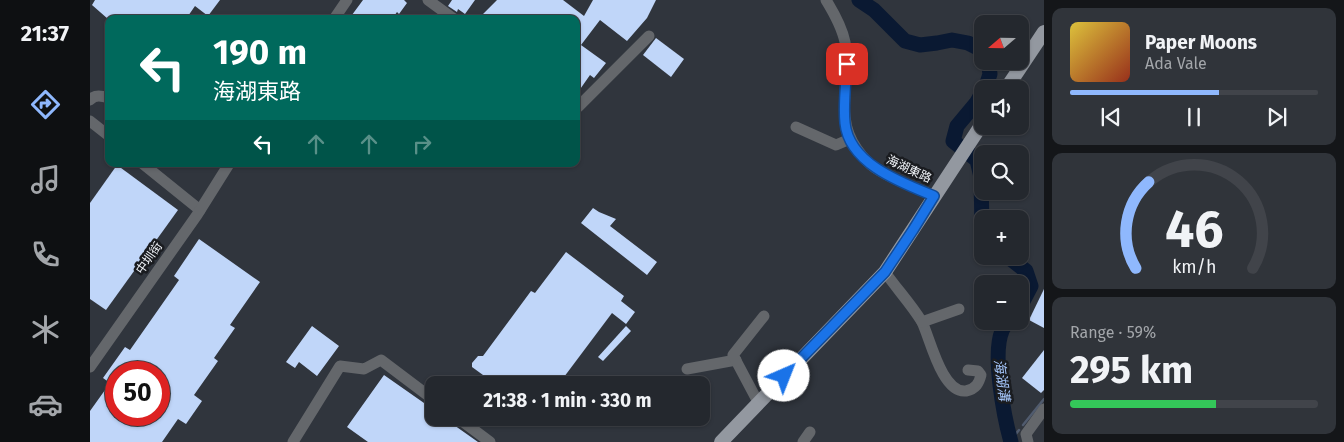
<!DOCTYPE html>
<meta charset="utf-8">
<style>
body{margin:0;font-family:"Fira Sans","Noto Sans TC",sans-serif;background:#30343a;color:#f1f3f6;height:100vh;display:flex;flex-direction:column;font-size:19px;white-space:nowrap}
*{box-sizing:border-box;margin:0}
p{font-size:16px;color:#a3a6aa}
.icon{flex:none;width:28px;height:28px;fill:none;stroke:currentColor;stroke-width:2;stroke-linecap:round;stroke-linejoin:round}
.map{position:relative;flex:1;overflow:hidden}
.details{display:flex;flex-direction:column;gap:8px;padding:8px;background:#141619;width:300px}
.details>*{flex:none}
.banner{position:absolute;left:15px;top:15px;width:475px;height:152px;border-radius:10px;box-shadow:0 1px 4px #0004,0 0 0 1px #41444a;background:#00695c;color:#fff;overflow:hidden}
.needle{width:32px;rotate:250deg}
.tools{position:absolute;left:884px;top:15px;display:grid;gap:10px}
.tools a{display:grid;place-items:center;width:55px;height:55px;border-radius:10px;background:#24282e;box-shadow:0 1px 4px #0004,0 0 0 1px #41444a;font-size:25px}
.speed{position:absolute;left:15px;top:361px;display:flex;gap:10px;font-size:25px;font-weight:700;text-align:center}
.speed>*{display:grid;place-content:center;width:65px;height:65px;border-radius:50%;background:#24282e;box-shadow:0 1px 4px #0004,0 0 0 1px #41444a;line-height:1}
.speed .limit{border:8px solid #d22;background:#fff;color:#111}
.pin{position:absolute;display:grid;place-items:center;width:42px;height:42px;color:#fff;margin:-21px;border-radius:10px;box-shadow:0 2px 8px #0006}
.me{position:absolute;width:55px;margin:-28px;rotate:44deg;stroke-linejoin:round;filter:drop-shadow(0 0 4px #0008)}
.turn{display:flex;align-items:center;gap:18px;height:105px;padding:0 25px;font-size:22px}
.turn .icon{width:65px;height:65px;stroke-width:2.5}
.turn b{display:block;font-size:35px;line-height:42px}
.lanes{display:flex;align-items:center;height:48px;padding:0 25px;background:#0003;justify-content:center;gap:25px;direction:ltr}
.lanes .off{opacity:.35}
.big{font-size:38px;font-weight:700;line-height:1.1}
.details .card{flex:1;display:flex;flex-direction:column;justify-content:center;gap:8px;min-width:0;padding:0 18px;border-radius:10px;background:#30343a}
.details .dial{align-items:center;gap:0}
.dial svg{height:130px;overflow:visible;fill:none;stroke:#41444a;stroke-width:7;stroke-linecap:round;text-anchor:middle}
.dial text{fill:#f1f3f6;stroke:none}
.song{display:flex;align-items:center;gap:15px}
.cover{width:60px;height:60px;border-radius:8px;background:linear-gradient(135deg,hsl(50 70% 55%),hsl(10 70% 35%))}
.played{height:5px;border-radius:2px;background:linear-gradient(90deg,#8fb8fd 60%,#41444a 60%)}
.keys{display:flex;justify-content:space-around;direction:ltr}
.charge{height:8px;border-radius:4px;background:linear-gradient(90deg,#34c759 59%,#41444a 0)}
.trip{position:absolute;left:335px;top:376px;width:285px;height:50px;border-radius:10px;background:#24282e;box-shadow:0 1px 4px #0004,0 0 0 1px #41444a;font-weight:700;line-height:50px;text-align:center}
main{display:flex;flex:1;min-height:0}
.menu{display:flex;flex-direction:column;width:90px;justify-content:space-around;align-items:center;background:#0e1012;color:#a3a6aa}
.menu .icon{width:35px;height:35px}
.menu .active{color:#8fb8fd}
.menu b{font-size:22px;color:#f1f3f6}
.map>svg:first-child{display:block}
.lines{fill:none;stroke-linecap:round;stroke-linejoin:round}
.stream{stroke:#505b6e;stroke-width:2.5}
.river{stroke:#0a1932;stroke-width:15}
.building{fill:#c0d6f9;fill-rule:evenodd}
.minor{stroke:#64676b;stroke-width:11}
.major{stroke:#9398a0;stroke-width:14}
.route-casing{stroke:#114b97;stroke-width:12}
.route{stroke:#1a73e8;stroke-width:9}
.labels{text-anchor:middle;stroke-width:5;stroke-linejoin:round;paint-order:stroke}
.street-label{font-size:12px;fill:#f2f5fa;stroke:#1a1c20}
.water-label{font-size:14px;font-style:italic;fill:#a5c6fb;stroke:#1a1c20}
</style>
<main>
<nav class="menu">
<b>21:37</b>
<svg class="icon active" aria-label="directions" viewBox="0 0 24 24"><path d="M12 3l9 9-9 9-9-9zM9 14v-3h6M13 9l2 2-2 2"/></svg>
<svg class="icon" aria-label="music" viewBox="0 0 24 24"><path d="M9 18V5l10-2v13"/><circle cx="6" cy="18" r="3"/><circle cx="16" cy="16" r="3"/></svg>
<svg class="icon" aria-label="phone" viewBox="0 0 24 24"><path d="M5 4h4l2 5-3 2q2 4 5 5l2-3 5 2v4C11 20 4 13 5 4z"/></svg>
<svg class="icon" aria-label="climate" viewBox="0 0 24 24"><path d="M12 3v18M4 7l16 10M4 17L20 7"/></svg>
<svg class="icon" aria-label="car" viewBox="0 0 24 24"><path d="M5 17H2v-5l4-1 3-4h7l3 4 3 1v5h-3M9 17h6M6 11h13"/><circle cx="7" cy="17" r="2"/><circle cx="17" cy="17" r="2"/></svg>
</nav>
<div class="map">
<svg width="954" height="442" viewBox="0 0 954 442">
<rect width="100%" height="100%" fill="#30353d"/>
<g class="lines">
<g class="stream">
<path d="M933,425L954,399"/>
<path d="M920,441L929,430"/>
</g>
<g class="river">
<path d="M769,0L784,10L815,41L830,45L847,43L862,40L878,43L892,50"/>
<path d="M895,89L900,74L898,61"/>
<path d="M892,93L887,102L867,126L863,141L887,160L891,177L892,227"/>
<path d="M917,256L936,271L941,286L930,307"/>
<path d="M919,321C917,324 913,327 912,331C902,354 914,417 921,442"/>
</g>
</g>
<g class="building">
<path d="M5,0H130L118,16L105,6L96,19H18L2,5Z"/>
<path d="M273,0H314L317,3L309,14L307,12L302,19H259Z"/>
<path d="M362,0H385L375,14L368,9L367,12L358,6Z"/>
<path d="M407,0H473L494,16L503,0H566L557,18L537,41L510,20L491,45L516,63L504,78L500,75L486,95V19H398L393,14Z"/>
<path d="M566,38L594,59L581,77L553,55Z"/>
<path d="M27,165L88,210L16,310L0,299V203Z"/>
<path d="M503,208L509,212L526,219L520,226L567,262L557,275L491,223Z"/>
<path d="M109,239L170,282L140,325L145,328L124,358L128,361L104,395L112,401L96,424L88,419L72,442H0V411L20,383L13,378L35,347L40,350L89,280L84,276ZM26,372H69V415H26Z"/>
<path d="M476,252L534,296L531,301L545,312L536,324L522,313L468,385H406L402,382L399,383L393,377V375L382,367V363L388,356H393L441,291L445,293Z"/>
<path d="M954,289V328L939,320Z"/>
<path d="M222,326L249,346L227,376L209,362L205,368L196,362Z"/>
<path d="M536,326L541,331L513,361L508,357Z"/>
<path d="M954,350V390L951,393L932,378Z"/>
<path d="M294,375L344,410V418H354L388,442H278L257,427Z"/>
</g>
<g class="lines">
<g class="minor">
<path d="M338,0L364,19"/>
<path d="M736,0C744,13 752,27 755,42C762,79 743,116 767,149C772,156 779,164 785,168C803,180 825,188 844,196"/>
<path d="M244,19L257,0"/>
<path d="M0,100C5,94 12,96 19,98"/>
<path d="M486,106L488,107L559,36"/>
<path d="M0,121L19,136"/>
<path d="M706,127L746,145L760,139"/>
<path d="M53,164L110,210"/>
<path d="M795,272C806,288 822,305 832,322C840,338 852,394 876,391C886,389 889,383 891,375L888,371L878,370"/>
<path d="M832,322L869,309"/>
<path d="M0,367L107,215L139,164"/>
<path d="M597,369L646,360"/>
<path d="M668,402L643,355L674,316"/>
<path d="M368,418L400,442"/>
<path d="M203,442L250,366L274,369L291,360L344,400"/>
<path d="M713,442L720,432"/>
<path d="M938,442L936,434L954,409"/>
</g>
<g class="major">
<path d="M916,89L954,32"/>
<path d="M631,442L795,272L892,124"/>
</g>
</g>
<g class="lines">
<g class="route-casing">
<path id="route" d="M694,376L795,272L823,230L844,196C812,183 759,164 755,123C753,104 756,84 757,64"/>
</g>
<use href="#route" class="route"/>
</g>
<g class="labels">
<g class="street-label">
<text transform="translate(819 169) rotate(25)" y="4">海湖東路</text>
<text transform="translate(59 258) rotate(-55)" y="4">中圳街</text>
</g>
<g class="water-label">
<text transform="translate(912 380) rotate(82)" y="5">海湖溝</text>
</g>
</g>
</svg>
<div class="tools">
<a><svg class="needle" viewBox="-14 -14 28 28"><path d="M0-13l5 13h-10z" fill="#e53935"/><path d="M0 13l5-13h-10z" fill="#a3a6aa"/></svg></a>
<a><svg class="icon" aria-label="sound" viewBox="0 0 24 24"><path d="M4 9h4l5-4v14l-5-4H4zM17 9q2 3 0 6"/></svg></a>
<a><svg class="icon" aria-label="search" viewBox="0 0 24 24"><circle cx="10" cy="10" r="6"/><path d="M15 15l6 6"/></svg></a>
<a>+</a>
<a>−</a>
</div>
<div class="speed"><div class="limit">50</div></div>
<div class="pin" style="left:757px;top:64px;background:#d93025"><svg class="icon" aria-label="arrive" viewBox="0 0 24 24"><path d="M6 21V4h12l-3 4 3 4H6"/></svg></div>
<svg class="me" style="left:694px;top:376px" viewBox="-20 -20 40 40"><circle r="19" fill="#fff"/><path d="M0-13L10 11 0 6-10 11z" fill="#1a73e8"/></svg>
<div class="trip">21:38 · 1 min · 330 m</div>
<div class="banner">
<div class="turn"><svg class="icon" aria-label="left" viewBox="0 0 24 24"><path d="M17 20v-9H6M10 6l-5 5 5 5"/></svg><div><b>190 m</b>海湖東路</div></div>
<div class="lanes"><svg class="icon" aria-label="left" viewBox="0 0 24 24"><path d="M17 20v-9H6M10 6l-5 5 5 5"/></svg><svg class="icon off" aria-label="ahead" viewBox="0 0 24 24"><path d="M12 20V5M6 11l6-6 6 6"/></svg><svg class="icon off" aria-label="ahead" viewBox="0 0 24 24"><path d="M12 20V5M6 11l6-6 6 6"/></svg><svg class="icon off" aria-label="right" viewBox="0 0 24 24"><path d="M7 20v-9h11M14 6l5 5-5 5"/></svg></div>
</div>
</div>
<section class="details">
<div class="card">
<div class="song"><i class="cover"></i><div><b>Paper Moons</b><p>Ada Vale</p></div></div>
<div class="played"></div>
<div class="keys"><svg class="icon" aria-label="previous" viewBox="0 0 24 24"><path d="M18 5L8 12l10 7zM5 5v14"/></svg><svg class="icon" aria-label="pause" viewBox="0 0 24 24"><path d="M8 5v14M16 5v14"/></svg><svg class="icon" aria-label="next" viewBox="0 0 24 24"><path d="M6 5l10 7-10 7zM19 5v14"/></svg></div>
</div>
<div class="card dial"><svg viewBox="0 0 100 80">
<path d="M14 69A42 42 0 1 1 86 69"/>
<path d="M14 69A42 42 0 0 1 22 16" stroke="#8fb8fd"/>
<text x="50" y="56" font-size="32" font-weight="700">46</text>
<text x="50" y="72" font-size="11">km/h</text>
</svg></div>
<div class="card"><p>Range · 59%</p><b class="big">295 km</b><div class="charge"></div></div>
</section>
</main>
